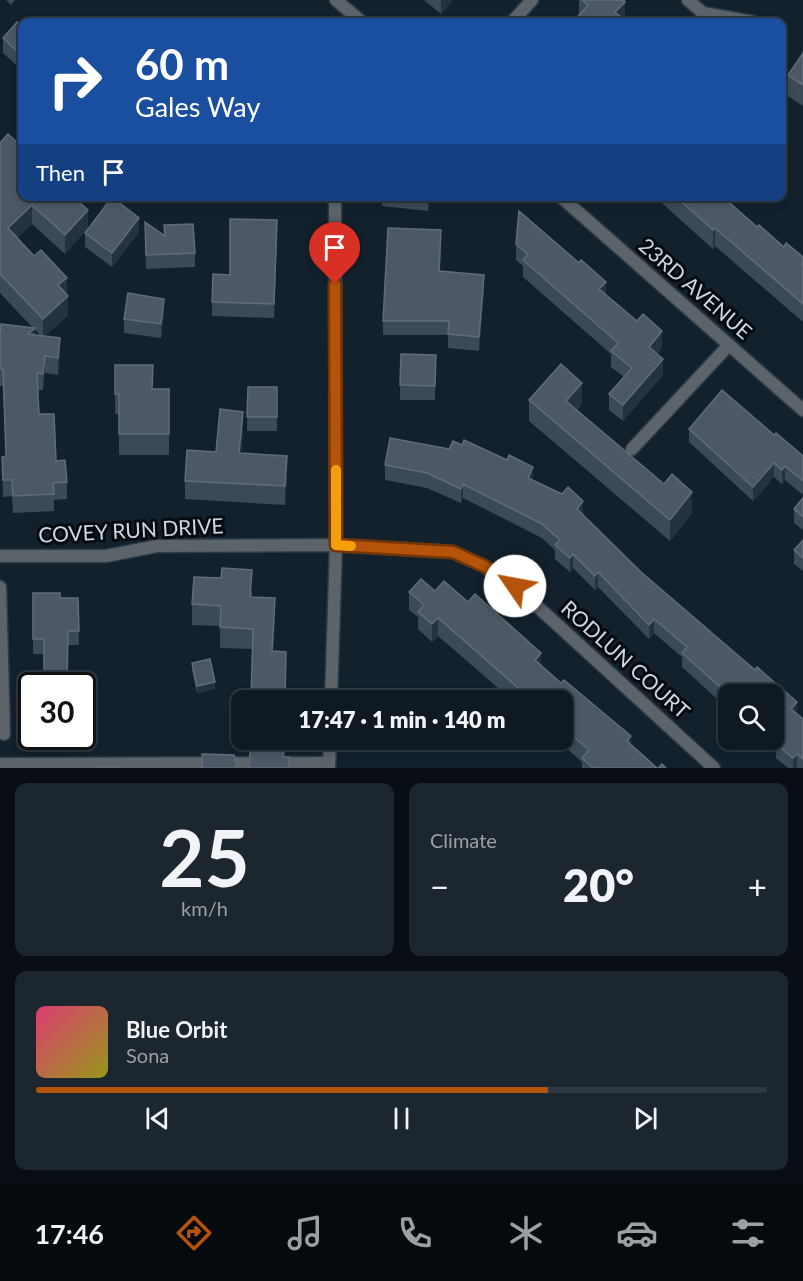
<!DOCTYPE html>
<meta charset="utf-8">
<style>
body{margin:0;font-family:Lato,sans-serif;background:#1c262f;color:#f1f3f6;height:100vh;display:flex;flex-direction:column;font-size:22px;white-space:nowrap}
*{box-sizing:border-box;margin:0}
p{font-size:20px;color:#9ba0a5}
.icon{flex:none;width:33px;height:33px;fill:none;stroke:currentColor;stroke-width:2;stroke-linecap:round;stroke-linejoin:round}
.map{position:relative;height:768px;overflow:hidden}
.sheet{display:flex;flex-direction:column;gap:15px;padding:15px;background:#080e13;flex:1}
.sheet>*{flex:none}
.guide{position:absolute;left:18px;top:18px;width:768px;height:183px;border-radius:12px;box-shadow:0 3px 9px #0003,0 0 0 2px #2e3840;background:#1a4fa0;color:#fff;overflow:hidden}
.controls{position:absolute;left:718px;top:684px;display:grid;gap:12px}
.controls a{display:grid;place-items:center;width:66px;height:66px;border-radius:12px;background:#0e1922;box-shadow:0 3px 9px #0003,0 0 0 2px #2e3840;font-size:30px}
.speed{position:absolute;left:18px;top:672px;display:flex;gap:12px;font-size:30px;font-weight:700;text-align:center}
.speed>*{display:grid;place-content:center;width:78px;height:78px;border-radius:50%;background:#0e1922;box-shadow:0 3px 9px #0003,0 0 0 2px #2e3840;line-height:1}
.speed .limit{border:3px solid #111;border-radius:9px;background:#fff;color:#111}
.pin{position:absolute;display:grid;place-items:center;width:51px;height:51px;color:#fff;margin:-62px -26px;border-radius:50% 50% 50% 0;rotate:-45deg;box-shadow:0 0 6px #0007}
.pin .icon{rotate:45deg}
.me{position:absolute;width:66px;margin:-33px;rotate:303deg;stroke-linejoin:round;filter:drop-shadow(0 0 4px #0008)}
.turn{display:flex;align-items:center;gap:21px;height:126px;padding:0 18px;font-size:27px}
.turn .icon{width:78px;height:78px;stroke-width:2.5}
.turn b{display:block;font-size:42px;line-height:51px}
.then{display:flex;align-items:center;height:57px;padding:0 18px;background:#0003;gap:12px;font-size:22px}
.big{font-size:45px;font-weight:800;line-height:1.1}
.sheet .card{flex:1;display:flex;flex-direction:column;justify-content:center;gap:9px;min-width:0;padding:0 21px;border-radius:12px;background:#1c262f}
.sheet .dial{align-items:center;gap:0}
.dial b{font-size:78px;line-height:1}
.song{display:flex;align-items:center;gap:18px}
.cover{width:72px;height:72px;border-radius:9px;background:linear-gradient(135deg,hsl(340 70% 55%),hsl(60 70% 35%))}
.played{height:6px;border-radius:3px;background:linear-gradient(90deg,#b45309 70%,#2e3840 70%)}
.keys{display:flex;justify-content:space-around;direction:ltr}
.heat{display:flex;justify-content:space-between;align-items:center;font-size:33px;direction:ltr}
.sheet .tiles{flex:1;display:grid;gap:15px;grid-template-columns:1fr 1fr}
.card:last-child{grid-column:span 2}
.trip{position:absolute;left:231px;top:690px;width:342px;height:60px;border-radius:12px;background:#0e1922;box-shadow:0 3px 9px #0003,0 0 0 2px #2e3840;font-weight:800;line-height:60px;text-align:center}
.tab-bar{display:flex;height:96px;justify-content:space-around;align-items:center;background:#060a0e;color:#9ba0a5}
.tab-bar .icon{width:42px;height:42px}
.tab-bar .active{color:#b45309}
.tab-bar b{font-size:27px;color:#f1f3f6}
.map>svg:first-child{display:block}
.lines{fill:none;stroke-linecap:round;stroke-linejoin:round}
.service-casing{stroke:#2d3b46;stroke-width:15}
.minor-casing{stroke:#2d3b46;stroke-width:15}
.service{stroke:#5c6369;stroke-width:12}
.minor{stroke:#5c6369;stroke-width:12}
.wall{fill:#3c4a56;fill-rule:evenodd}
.shaded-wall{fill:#253340}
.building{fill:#4c5965;stroke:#606d78;stroke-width:1.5}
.route-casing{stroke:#753606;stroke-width:15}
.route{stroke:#b45309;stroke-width:10}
.slow{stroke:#f59e0b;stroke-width:10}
.labels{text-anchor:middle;stroke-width:6;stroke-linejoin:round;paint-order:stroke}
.street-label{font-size:21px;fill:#cfd8e0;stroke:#050a0f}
</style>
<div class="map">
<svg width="803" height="768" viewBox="0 0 803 768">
<rect width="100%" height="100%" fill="#13212d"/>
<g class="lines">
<g class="service-casing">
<g id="service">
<path d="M632,449L729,345"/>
<path d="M0,587L4,734"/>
<path d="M1,764L329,763"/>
</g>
</g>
<g class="minor-casing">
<g id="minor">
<path d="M336,0L362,22"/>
<path d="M688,0L703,13L753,22"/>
<path d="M512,22L532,0"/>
<path d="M560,196L803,410"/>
<path d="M0,556H106L157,546L336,545L453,552L484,566L515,586L714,768"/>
<path d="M331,700L336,545L335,196"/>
<path d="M329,768L330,740"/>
</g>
</g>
<use href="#service" class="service"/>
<use href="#minor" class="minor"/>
</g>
<g class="wall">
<path d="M6,0H15L11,5Z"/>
<path d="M424,0H452L441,14Z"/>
<path d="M579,0H624L625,20L579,15Z"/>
<path d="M22,27V70L3,53V38Z"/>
<path d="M803,53V106L788,96V75Z"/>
<path d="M0,143L22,196H68L65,254L32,224L17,238L67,294L68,315L45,336L60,354L58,375L45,373L43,390H38L39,414L56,461L67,482V499L54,500V511L13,513L12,496L3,497L2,457L6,456L3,386H0V336L33,328L0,293ZM35,330L41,336L35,335Z"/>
<path d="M382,196H430L428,211L382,206Z"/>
<path d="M654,196H722L757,227L784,247L803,257V322L715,246L713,249Z"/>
<path d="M145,222L164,236L195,253V267L146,269Z"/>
<path d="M139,232L112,267L85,247V233Z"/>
<path d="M277,234L274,318L212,316V302Z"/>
<path d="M441,244L440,271L484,289L479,351L448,348V335H383V321Z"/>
<path d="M516,244L606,295L662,348L657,354L663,375L623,421L609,410V394L624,377L611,367V354L523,277V266L516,260Z"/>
<path d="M164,313L161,338L124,333V319Z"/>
<path d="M436,355L435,400H400V385Z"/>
<path d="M115,365L153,389H169V455H119V414H115Z"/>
<path d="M248,387H277V431H247Z"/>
<path d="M529,400L582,404L577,410L692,513L670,541L529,421Z"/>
<path d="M689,429L774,435L803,456V495L785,480L782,484L774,477L753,501L689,442Z"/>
<path d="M243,430L241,453L287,474L285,505L185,499V481L216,452Z"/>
<path d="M385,465L533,481L583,515L641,572L803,719V768H788L776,758V752L762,740H774V694H729V710L682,667V657L654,633L649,639L598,587L595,590L573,568L570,572L555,559V550L542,538L463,498L461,503L427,488L385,480Z"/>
<path d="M803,498V530L794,523V509Z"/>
<path d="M803,540V571L794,564V550Z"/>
<path d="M252,591V597L275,619L273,651L286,673L252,649L220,648V626L192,625V604Z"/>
<path d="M435,591L541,666L657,768H582V762L557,740H562V700H512L438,636L432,642L418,629V617L409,610V592Z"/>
<path d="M33,593H60V598H78L79,645H68L67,686H32V736H66V743L28,742V729H17L18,689H28V676L44,677V654H33Z"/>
<path d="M192,663L215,689L197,693L192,671Z"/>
<path d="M250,740H284V757L289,768L250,751Z"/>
</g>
<g class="shaded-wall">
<path d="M441,0H452L441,14Z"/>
<path d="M625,2V20L623,22L615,12Z"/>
<path d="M430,196L428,211V197Z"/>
<path d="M32,205V224L8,247V228Z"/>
<path d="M88,210V229L65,254V235Z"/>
<path d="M139,218V232L112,267V253Z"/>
<path d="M277,220V234L274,318V304Z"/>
<path d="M715,228V246L713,249V230Z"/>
<path d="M484,275V289L479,351V337Z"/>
<path d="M67,278V297L58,285Z"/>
<path d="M606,282V298L599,289Z"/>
<path d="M68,296V315L43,338V319Z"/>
<path d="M164,299V313L161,338V324Z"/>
<path d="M35,328V345L28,334Z"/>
<path d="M662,331V348L649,363V347Z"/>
<path d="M60,338V354L58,375V358Z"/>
<path d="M45,356V373L43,390V374Z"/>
<path d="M663,359V375L623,421V405Z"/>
<path d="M582,383V404L566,422V401Z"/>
<path d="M243,412V430L239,472V453Z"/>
<path d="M287,456V474L285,505V486Z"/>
<path d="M774,463V477L753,501V487Z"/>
<path d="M785,466V480L782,484V470Z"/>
<path d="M533,467V481L528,478Z"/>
<path d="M463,484V498L461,503V489Z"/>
<path d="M692,492V513L670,541V520Z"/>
<path d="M583,501V515L577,509Z"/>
<path d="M573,554V568L570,572V558Z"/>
<path d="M598,572V587L595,590V576Z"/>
<path d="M275,598V619L272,672V651Z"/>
<path d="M438,618V636L432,642V624Z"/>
<path d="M654,619V633L649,639V625Z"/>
<path d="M541,653V671L535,660Z"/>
<path d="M215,682V689L197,693V686Z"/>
<path d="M797,702V716L791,709Z"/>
<path d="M631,736V753L627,741Z"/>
<path d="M797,754V768H793V758Z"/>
</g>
<g class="building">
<path d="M582,0H624L625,2L615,12L627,22H573L588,5Z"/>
<path d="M17,22L22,27V56L3,38Z"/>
<path d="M803,53V85L788,75Z"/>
<path d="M8,134L22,147V196H68L70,198L73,196L88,210L65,235L32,205L8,228L34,256L41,250L67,278L58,285L68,296L43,319L0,274V143Z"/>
<path d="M675,196H722L757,227L759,225L784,247L786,243L803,257V263L802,265L803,266V304L715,228L713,230Z"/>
<path d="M112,197L139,218L112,253L85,233Z"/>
<path d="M519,211L579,263L581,260L606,282L599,289L637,321L643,314L662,331L649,347L663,359L623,405L609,394L632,368L611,351L618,343L523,260L528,254L516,244Z"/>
<path d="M230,219L277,220L274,304L212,302L213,274L230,275Z"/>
<path d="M145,222L165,236L164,225L193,224L195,253L146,255Z"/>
<path d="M388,228L441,230L439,271L484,275L479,337L448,334L449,321H383Z"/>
<path d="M128,293L164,299L161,324L124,319Z"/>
<path d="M1,324L35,328L28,334L60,338L58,358L45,356L43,374L37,373L39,414H54L56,461L65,460L67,482L53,483L54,494L13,496L12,480H3L2,457L6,456L3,369H0V336Z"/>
<path d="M401,354L436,355L435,386L400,385Z"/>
<path d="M561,364L582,383L566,401L664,484L672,474L692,492L670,520L529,400Z"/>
<path d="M115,365H153L152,389H169V434H119V394H115Z"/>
<path d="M248,387H277V417H247Z"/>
<path d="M722,390L774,435L776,433L803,456V481L785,466L782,470L774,463L753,487L689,429Z"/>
<path d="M220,409L243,412L239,453L287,456L285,486L185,481L187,450L216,452Z"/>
<path d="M390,438L449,449L453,441L462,445L464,440L507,460L509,455L533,467L528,478L562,494L568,487L583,501L577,509L641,572L755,670L757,667L797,702L791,709L803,719V759L797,754L793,758L776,744L779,741L774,736V694H729V695L682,653L687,647L654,619L649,625L598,572L595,576L573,554L570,558L555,545L560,540L542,524L463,484L461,489L427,473L385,465Z"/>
<path d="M803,498V517L794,509Z"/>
<path d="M803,540V558L794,550Z"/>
<path d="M222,568L252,570L250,597L275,598L272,651L286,652L285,700H251L253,629L220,627L221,606L192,604L194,577L221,578Z"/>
<path d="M421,579L435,591L444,581L468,602L475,594L541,653L535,660L561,683L564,680L631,736L627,741L657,768H593L582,758L589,750L562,727V700H532L438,618L432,624L418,612L424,605L409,592Z"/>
<path d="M33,593H60V598H78L79,631H68L67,686H32V728H28V715H17L18,689H28V676L44,677V639H33Z"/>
<path d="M210,659L215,682L197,686L192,663Z"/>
<path d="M250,751H284L283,757H289V768H249Z"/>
<path d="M202,754L234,755L237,768H202Z"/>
<path d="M662,764L666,768H658Z"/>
<rect x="95" y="767" width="27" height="1"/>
</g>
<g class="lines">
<g class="route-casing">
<path id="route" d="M335,284L336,545L453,552L484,566L515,586"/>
</g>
<use href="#route" class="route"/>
<path class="slow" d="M336,470V545L351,546"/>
</g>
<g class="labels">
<g class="street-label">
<text transform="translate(695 289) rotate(41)" y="7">23RD AVENUE</text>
<text transform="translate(131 531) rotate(-3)" y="7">COVEY RUN DRIVE</text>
<text transform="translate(625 660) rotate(42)" y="7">RODLUN COURT</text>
</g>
</g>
</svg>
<div class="controls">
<a><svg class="icon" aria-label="search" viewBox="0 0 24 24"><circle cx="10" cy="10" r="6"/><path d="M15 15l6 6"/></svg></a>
</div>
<div class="speed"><div class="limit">30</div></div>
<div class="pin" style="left:335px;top:284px;background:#d93025"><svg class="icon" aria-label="arrive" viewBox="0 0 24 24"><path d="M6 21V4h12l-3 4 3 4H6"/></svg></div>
<svg class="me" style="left:515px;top:586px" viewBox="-20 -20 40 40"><circle r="19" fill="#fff"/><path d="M0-13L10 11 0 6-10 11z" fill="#b45309"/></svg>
<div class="trip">17:47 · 1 min · 140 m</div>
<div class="guide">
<div class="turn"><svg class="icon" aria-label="right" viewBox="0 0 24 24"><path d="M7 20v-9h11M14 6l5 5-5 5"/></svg><div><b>60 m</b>Gales Way</div></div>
<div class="then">Then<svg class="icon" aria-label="arrive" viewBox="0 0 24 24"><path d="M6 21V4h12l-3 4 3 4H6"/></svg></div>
</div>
</div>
<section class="sheet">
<div class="tiles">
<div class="card dial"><b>25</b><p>km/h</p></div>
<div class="card"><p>Climate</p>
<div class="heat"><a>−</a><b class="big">20°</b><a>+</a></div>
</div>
<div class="card">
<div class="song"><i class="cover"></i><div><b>Blue Orbit</b><p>Sona</p></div></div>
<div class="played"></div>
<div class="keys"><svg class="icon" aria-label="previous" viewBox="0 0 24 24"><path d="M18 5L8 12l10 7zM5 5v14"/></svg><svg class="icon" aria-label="pause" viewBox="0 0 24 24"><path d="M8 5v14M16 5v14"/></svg><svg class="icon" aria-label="next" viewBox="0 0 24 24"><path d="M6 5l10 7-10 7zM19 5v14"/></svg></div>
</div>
</div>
</section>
<nav class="tab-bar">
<b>17:46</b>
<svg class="icon active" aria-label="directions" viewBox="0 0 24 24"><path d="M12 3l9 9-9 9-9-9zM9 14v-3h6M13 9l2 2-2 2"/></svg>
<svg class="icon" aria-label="music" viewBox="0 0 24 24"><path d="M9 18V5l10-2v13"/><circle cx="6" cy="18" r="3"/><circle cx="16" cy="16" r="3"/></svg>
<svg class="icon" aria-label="phone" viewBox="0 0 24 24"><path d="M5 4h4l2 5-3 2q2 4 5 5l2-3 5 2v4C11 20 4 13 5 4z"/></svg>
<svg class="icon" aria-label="climate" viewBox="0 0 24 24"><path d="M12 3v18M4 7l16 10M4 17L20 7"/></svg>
<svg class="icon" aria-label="car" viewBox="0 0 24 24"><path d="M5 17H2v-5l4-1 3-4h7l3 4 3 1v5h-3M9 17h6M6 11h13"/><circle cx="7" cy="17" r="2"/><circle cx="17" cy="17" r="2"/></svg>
<svg class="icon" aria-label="filters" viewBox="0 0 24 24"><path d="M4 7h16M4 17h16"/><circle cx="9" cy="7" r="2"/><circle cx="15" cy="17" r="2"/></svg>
</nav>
